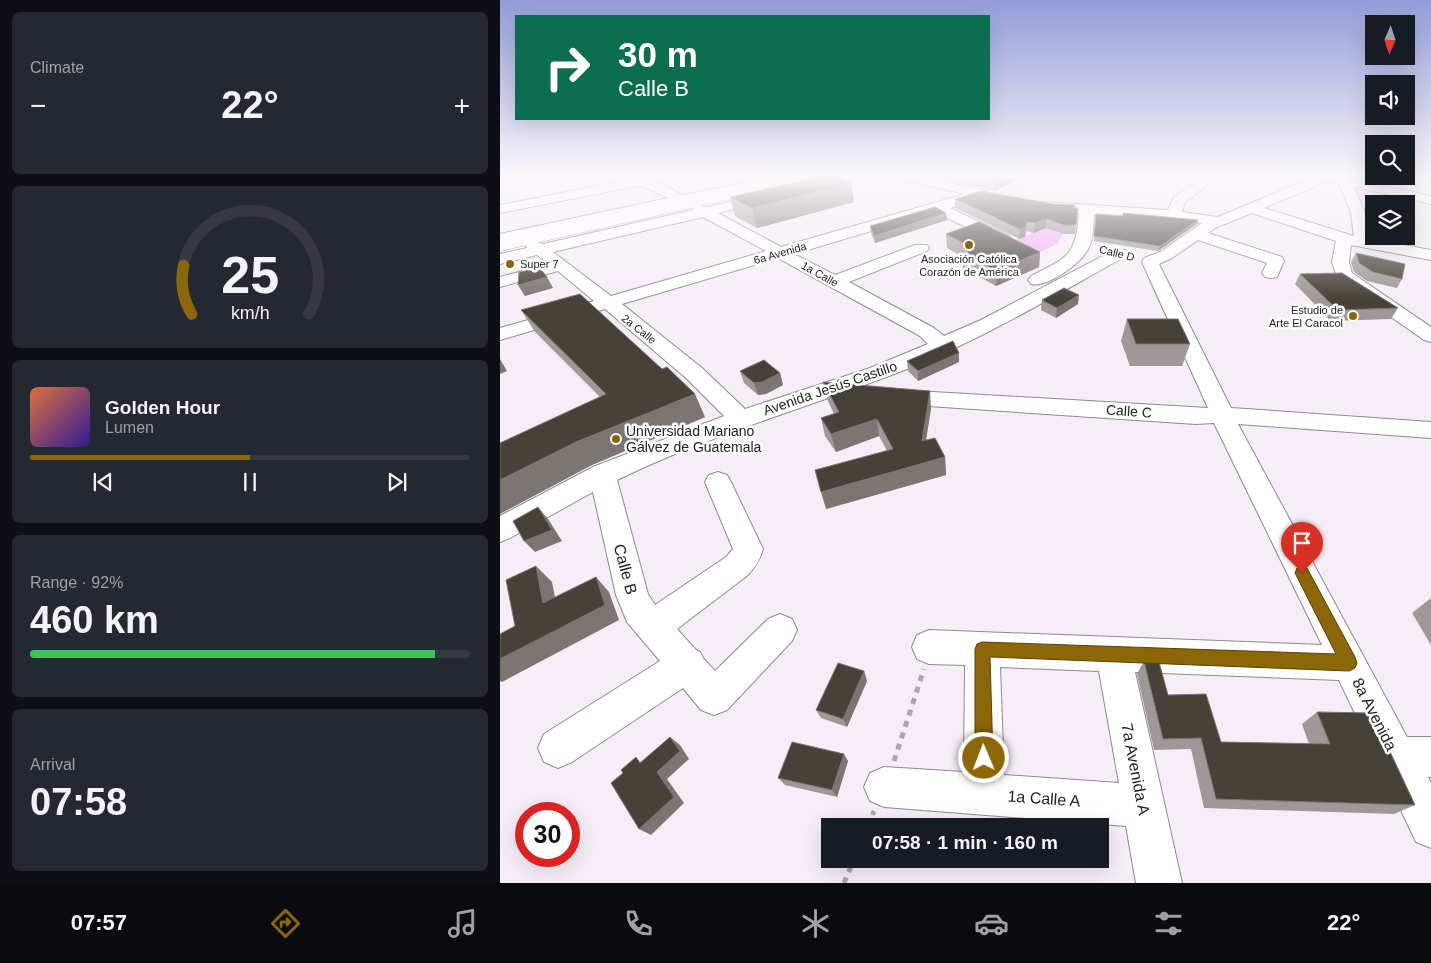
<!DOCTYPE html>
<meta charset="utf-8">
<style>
body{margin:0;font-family:Arial,sans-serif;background:#242831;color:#f1f3f6;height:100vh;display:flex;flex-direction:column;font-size:19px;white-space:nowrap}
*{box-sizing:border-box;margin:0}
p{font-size:16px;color:#9ea1a6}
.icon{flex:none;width:28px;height:28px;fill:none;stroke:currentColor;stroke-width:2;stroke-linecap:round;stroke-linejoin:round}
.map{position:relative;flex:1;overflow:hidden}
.drawer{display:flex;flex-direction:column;gap:12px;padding:12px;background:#0d0f14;width:500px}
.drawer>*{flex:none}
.hud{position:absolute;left:15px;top:15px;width:475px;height:105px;border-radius:0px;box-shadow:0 5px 20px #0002;background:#0b6e4f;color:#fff;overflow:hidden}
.needle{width:32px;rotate:183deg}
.fabs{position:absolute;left:865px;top:15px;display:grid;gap:10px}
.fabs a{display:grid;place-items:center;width:50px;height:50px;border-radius:0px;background:#171b24;box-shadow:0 5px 20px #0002;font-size:25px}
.speed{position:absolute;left:15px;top:802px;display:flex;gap:10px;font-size:25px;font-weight:700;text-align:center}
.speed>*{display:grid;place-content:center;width:65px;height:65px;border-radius:50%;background:#171b24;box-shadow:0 5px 20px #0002;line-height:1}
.speed .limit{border:8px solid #d22;background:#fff;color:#111}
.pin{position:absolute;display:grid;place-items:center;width:42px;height:42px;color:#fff;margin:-51px -21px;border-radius:50% 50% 50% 0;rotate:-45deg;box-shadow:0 0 5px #0007}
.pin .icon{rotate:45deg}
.me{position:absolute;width:55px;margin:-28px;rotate:359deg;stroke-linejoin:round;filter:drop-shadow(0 0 4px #0008)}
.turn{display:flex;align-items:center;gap:18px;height:105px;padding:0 20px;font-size:22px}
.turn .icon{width:65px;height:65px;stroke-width:2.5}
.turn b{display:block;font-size:35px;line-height:42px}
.big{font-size:38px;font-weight:600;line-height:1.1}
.drawer .widget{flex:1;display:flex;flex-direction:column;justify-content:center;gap:8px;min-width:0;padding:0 18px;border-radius:8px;background:#242831}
.drawer .dial{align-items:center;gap:0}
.dial svg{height:130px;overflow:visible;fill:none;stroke:#363941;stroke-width:7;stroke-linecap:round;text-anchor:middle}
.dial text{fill:#f1f3f6;stroke:none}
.song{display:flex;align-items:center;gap:15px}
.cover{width:60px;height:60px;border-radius:8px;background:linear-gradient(135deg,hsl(20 70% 55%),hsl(250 70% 35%))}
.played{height:5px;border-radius:2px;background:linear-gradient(90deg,#8c6708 50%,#363941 50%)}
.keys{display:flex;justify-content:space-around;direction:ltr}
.heat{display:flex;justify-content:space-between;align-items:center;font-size:28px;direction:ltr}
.charge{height:8px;border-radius:4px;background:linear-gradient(90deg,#34c759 92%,#363941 0)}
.trip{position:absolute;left:321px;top:818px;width:288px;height:50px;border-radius:0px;background:#171b24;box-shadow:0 5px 20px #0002;font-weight:600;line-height:50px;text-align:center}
.dock{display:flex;height:80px;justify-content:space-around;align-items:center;background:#090b0e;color:#9ea1a6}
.dock .icon{width:35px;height:35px}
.dock .selected{color:#8c6708}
.dock b{font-size:22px;color:#f1f3f6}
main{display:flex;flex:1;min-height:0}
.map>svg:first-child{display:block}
.built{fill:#efe2f1}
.green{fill:#f0b4fa}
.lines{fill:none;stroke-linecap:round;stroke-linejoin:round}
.minor-casing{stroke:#8f8891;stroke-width:2}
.major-casing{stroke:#8f8891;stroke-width:1}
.path{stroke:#aba4ac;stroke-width:5;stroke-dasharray:6 6;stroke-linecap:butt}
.minor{fill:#fff;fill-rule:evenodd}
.major{fill:#fff;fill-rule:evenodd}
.wall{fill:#9e9898}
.shaded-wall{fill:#7c7672}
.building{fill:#474239;stroke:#7c7672}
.route{fill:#8c6708;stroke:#5b4305}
.poi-dot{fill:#8c6708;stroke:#fefefe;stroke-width:2}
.labels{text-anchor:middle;stroke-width:5;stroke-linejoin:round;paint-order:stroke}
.far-street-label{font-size:11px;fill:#242125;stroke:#fefefe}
.far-poi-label{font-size:11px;fill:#242125;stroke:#fefefe}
.street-label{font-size:14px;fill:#242125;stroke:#fefefe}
.poi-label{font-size:14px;fill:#242125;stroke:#fefefe;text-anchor:start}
.near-street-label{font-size:16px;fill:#242125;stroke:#fefefe}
</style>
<main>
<section class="drawer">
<div class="widget"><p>Climate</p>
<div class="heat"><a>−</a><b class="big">22°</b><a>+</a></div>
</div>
<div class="widget dial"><svg viewBox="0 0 100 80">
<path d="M14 69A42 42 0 1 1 86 69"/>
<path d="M14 69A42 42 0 0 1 9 39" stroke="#8c6708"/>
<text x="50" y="56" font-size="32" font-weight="700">25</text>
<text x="50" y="72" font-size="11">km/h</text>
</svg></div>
<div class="widget">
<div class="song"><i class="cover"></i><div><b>Golden Hour</b><p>Lumen</p></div></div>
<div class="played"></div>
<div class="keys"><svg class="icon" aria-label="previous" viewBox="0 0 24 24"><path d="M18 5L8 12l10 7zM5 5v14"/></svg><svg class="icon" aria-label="pause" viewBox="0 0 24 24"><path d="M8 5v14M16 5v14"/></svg><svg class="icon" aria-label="next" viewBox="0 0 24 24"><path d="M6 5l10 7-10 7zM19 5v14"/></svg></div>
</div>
<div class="widget"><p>Range · 92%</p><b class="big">460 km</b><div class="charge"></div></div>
<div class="widget"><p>Arrival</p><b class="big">07:58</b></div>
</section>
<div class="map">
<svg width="931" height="883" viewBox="0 0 931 883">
<rect width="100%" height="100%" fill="#f6eef7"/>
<path class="built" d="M477,176H540L509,196L495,194L510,186Z"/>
<path class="green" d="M546,227L563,234L557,244L538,253L513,241Z"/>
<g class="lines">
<g class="minor-casing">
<g id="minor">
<path d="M276,176H310L304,180L265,185L0,244V234L168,198L143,186H137L0,213V205L137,178L150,179L183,195Z"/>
<path d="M397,176H419L486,191L488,194L486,197L450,208L509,236L511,239L509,242H497L435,212L294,254L335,275L415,245H427L429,248L427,251L349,282L434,328L444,336L481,320L614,250H626L628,253L626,256C554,296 483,339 407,369C310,407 211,434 117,480L148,594L155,605L226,557L233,549L205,482L209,475L218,472L227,475L231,482L263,549C260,560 255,567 248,575L177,629L196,650L200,652L203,658L215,671L268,619L280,614L292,619L297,630L292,641L227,710L214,715L201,710L183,688L72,762L58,768L44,762L38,748L44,734L160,661L127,622L116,595L93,492L10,538L0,542V516L93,467L224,416L186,378L105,309L0,340V328L94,301L58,271L0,287V277L49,264L37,255L0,264V254L27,248L25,245L27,242L33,240L43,244L193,210L194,206L199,205L207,207L266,194L273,198L271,201L218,213L281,247L465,194L398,179ZM203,217L266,251L111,296L53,252ZM278,258L420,336L428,344L370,368L245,409L202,368L122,304Z"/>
<path d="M705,176H719L685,202L682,212L718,217L804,181L767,180L762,179L761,176H849L850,178L931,196V204L854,187L865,213L870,239L931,250V260L851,245L849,262L852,273L931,327V342L924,340L838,280L832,262L836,241L752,213L715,228L708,233L782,257L784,261L777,277L771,278L765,277L762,273L767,263L698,240L672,258L659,264L731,408L931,422V438L738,424L907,737H931V777H928L931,783V848L916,842L839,680L635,672L682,883H636L626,826L384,807L370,801L364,787L370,773L384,767L464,772L465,665L429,664L417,659L412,647L417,635L429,630L822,645L714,423L696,424L398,404L390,402L387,397L390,392L398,390L708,408L642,262L644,258L660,252L702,223L594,214C593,224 594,235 590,245C584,262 548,288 531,284L528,280L531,276C568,257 576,256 579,213L544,210L539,209L537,206L539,203L544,202L668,210L674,197ZM825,182L839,183L851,213L854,236L764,208ZM500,667L599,671L619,783L504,775Z"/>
<path d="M924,176H931V181L926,180Z"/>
</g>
</g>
<g class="major-casing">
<path id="major" d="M306,176H335L333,179L328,180L261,192L0,251V241L261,184Z"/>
</g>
<g class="path">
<path d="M394,761L424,669"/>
<path d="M368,826L374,811"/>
<path d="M344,883L354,859"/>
</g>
<use href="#minor" class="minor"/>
<use href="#major" class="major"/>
</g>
<g class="wall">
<path d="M430,176H525L495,191Z"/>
<path d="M351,184L354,202L257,228L235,216L230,197Z"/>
<path d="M455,199L553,204L578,208L575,234H563L546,228L534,233L526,231L525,237L519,239L455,208Z"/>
<path d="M446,213L447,220L375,243L371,233L370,226Z"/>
<path d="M623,213L697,224L658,251L594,241L596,214L623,216Z"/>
<path d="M446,234L540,252L539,267L496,286L463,268V257L447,248Z"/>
<path d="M856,253L902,279L897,288L867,281L854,272L851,262Z"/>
<path d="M800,274L898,308L891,319L831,321L795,284Z"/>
<path d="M542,300L578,304L556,318L541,310Z"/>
<path d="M21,310L205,417L92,465L100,397L35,332Z"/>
<path d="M627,319L690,344L682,366H630L621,341Z"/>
<path d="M459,353V362L418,381L408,371L407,361Z"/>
<path d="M240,371L280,373L283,385L266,394L258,395L244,383Z"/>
<path d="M323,382L431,408L426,440L445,457L446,475L326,509L387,451L379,436L336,452L325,436L321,418L334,414L327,399Z"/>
<path d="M931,598V645L912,613Z"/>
<path d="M644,661L668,695L721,742L809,744L802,724L817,712L915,805L894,814L704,808L691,749L654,750L637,674Z"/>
<path d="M364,671L367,681L347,727L321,718L316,710Z"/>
<path d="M348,761L337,797L285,785L278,778Z"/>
</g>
<g class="shaded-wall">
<path d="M502,176H525L495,191V179Z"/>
<path d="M351,184L354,202L257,228L252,208Z"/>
<path d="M446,213L447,220L375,243L374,236Z"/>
<path d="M547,219L546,228L534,233L535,223Z"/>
<path d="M698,220L697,224L658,251L660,246Z"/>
<path d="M527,222L525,237L519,239L520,229Z"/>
<path d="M540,252L539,267L496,286L497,271Z"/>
<path d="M47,277L53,288L25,296L18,285Z"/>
<path d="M579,295L578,304L556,318L557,308Z"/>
<path d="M459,353V362L418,381V371Z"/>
<path d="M0,359L7,371L0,374Z"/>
<path d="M280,373L283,385L266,394L258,395L254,383Z"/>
<path d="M430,391L431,408L423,459L422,441Z"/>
<path d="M195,394L205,417L92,465L0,514V480L76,442Z"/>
<path d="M377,419L379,436L336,452L331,434Z"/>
<path d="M445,457L446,475L326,509L321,492Z"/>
<path d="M38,507L48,519L62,541L35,552L24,541Z"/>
<path d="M36,566L52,582L59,618L43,603Z"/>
<path d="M96,577L109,592L119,620L2,682L0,681V659Z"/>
<path d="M364,671L367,681L347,727L343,719Z"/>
<path d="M170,737L180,745L189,759L167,779L184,803L151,835L139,829L157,772Z"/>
<path d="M344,754L348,761L337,797L332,790Z"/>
</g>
<g class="building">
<path d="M324,176H338L351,184L252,208L230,197Z"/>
<path d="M480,176H502L495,179Z"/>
<path d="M481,191L553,204L575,205L573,208H578L576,225H564L547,219L535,223L527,222L525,227L520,229L455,199Z"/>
<path d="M435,207L446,213L374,236L370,226Z"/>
<path d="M623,213L698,220L660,246L594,236L596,214L623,216Z"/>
<path d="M479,222L540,252L497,271L463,254L475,249L446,234Z"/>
<path d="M856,253L905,264L902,279L873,272L859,263Z"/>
<path d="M40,268L47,277L18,285L19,272Z"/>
<path d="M842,273L898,308L838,310L800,274Z"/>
<path d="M564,288L579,295L557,308L542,300Z"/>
<path d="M80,294L162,369L167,367L195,394L76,442L0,480V443L106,394L21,310Z"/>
<path d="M627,319H678L690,344H636Z"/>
<path d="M453,341L459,353L418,371L407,361Z"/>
<path d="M264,360L280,373L262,382L254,383L240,371Z"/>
<path d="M323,382L430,391L422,441L435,438L445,457L321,492L315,470L393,449L377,419L331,434L321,418L339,412Z"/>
<path d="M38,507L52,530L24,541L13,521Z"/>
<path d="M36,566L43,603L96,577L105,605L0,659V634L15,626L6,580Z"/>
<path d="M644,661L659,662L668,695L706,694L721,742L830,744L817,712L872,713L915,805L716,799L701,738L663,739Z"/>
<path d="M338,663L364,671L343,719L316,710Z"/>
<path d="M170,737L180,751L157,772L174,797L139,829L111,783L123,773L121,770L136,757L140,763Z"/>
<path d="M292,742L344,754L332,790L278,778Z"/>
</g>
<linearGradient id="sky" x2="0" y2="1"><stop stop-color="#939cd8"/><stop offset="0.59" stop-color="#fbf7fb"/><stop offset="1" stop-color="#fbf7fb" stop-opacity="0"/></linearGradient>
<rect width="931" height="299" fill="url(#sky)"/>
<path class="route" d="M802,567L807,568L855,657L857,663L855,668L849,671L490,657L493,758L490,764L484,767L477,764L475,758V649L477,644L482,642L836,654L795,573L797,568Z"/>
<g class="poi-dot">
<circle cx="469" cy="245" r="5"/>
<circle cx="10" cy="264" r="5"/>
<circle cx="853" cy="316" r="5"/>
<circle cx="116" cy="439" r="5"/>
</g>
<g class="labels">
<g class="far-street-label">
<text transform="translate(280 253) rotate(-16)" y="4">6a Avenida</text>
<text transform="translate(617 253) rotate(14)" y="4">Calle D</text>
<text transform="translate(320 274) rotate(29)" y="4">1a Calle</text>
<text transform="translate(139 329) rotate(38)" y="4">2a Calle</text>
</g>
<g class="far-poi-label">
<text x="469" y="263">Asociación Católica<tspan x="469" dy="13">Corazón de América</tspan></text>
<text x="20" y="268" text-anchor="start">Super 7</text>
<text x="843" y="314" text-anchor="end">Estudio de<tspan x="843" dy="13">Arte El Caracol</tspan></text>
</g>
<g class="street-label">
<text transform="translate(330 388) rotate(-19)" y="5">Avenida Jesús Castillo</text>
<text transform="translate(629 411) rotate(4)" y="5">Calle C</text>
</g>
<g class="poi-label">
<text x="126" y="436">Universidad Mariano<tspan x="126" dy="16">Gálvez de Guatemala</tspan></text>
</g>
<g class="near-street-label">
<text transform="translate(126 569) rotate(75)" y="6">Calle B</text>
<text transform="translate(875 714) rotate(63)" y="6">8a Avenida</text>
<text transform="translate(636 769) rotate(79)" y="6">7a Avenida A</text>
<text transform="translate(544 798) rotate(4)" y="6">1a Calle A</text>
</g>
</g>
</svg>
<div class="fabs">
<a><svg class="needle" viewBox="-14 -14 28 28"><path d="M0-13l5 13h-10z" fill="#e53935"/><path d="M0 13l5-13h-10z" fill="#9ea1a6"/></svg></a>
<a><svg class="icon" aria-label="sound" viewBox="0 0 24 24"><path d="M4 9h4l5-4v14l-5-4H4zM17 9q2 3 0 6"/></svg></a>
<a><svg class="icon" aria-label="search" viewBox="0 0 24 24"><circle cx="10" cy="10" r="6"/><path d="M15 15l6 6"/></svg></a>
<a><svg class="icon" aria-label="layers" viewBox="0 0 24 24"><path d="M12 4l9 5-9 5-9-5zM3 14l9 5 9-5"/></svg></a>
</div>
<div class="speed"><div class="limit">30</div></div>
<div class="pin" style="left:802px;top:573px;background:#d93025"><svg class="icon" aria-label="arrive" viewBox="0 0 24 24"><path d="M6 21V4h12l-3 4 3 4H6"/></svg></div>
<svg class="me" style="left:484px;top:758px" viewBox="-20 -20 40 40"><circle r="17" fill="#8c6708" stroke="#fff" stroke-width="3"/><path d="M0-11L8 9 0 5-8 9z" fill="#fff"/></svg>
<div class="trip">07:58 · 1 min · 160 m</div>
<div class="hud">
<div class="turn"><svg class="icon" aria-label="right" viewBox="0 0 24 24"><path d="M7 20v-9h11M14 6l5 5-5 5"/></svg><div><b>30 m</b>Calle B</div></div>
</div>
</div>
</main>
<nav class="dock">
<b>07:57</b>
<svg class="icon selected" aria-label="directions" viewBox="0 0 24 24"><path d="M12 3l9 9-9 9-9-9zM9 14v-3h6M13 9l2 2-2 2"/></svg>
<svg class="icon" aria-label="music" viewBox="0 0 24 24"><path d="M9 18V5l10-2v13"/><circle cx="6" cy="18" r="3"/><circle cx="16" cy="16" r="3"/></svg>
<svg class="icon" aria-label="phone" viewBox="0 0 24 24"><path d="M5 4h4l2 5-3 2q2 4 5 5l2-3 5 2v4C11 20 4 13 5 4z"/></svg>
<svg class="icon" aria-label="climate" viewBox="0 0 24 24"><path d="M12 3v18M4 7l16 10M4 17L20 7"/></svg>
<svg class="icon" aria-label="car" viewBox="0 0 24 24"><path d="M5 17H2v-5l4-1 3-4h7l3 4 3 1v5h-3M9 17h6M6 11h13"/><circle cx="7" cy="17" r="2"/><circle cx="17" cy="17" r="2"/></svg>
<svg class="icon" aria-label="filters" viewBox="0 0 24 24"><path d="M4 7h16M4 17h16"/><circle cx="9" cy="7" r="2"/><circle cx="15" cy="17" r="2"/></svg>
<b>22°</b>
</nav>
